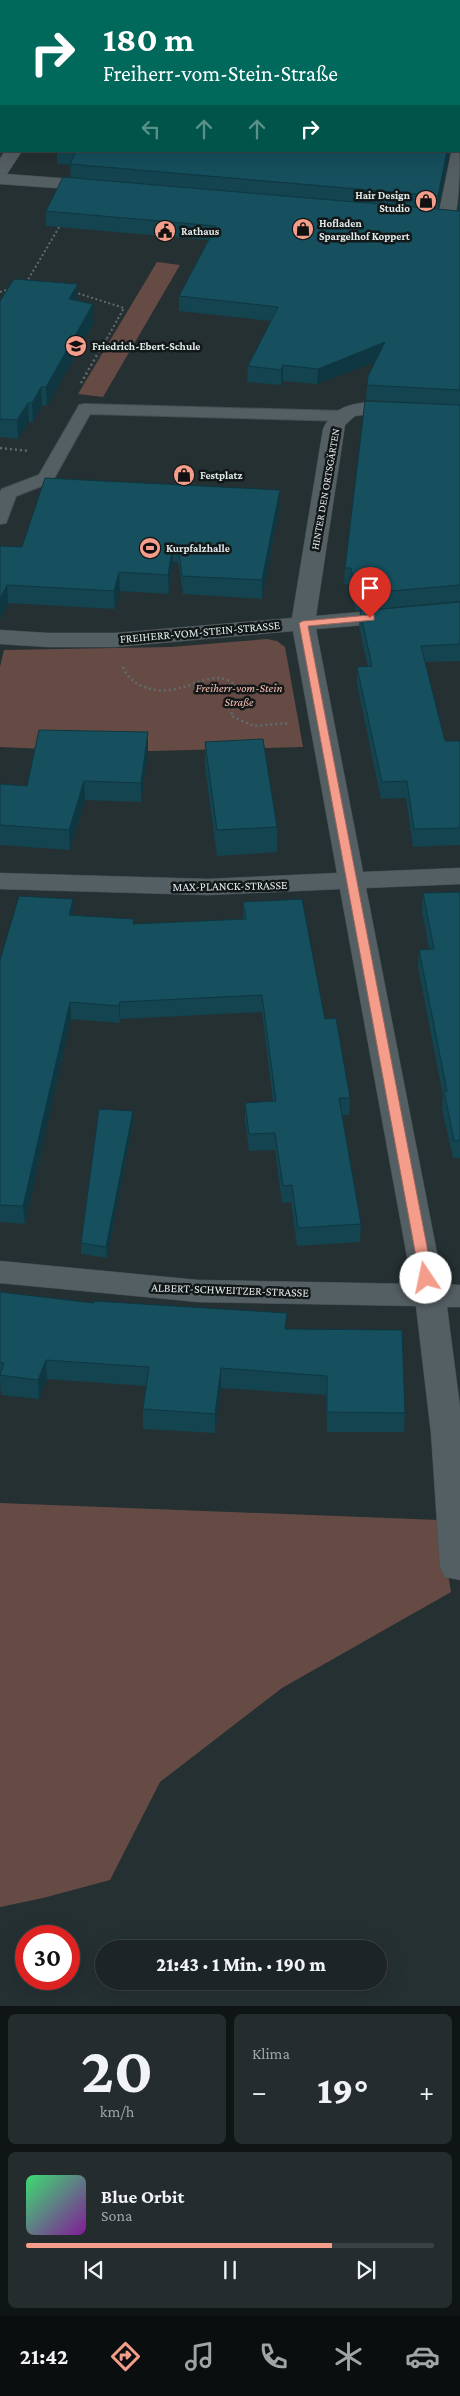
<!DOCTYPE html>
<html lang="de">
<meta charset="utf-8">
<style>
body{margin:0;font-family:"Crimson Pro",serif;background:#252c2e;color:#f1f3f6;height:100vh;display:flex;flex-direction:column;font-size:19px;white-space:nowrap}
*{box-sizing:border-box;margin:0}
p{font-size:16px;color:#a0a4a7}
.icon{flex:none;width:28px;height:28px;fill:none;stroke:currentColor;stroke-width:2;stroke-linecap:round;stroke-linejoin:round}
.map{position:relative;height:2006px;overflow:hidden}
.side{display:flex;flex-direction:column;gap:8px;padding:8px;background:#0f1415;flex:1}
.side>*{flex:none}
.banner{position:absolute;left:0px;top:0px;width:460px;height:152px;box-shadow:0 5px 20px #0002,0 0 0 1px #3a4143;background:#00695c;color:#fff;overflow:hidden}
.speed{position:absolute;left:15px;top:1925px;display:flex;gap:10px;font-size:25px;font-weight:700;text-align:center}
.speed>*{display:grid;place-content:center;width:65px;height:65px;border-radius:50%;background:#1c2426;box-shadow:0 5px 20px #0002,0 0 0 1px #3a4143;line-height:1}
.speed .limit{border:8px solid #d22;background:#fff;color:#111}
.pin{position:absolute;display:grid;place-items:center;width:42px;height:42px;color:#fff;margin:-51px -21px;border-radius:50% 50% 50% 0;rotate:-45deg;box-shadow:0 0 5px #0007}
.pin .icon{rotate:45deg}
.me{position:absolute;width:55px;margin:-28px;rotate:349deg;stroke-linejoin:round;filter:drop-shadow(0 0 4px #0008)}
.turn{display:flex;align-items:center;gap:18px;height:105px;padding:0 20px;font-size:22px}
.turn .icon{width:65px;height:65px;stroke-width:2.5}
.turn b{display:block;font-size:35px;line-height:42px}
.lanes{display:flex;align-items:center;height:48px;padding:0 20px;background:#0003;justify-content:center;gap:25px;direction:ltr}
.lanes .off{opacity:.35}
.big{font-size:38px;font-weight:800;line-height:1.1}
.side .card{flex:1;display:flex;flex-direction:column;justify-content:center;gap:8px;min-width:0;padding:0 18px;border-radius:8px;background:#252c2e}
.side .dial{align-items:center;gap:0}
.dial b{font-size:65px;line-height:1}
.song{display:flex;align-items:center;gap:15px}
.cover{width:60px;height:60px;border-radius:8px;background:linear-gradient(135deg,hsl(140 70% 55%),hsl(290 70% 35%))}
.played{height:5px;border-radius:2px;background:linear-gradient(90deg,#f49d8b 75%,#3a4143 75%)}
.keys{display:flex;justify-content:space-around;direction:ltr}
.heat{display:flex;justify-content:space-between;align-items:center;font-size:28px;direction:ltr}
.side .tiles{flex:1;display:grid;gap:8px;grid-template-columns:1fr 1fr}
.card:last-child{grid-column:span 2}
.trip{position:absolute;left:95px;top:1940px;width:292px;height:50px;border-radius:25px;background:#1c2426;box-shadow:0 5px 20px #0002,0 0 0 1px #3a4143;font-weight:800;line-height:50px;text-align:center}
.tabs{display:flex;height:80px;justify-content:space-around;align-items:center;background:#0b0e0f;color:#a0a4a7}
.tabs .icon{width:35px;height:35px}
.tabs .current{color:#f49d8b}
.tabs b{font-size:22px;color:#f1f3f6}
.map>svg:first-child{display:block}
.green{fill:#664b45}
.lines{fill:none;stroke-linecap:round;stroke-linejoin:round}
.service-casing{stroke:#454e51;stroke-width:2}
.minor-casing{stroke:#454e51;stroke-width:1}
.path-far1{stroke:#616b6e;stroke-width:2;stroke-dasharray:2 2.5;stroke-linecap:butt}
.path{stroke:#616b6e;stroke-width:2.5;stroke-dasharray:2 3;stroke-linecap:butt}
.service{fill:#545f63;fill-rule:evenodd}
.minor{fill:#545f63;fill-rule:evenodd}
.wall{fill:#134450}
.shaded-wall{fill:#0f3741}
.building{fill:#164f5d;stroke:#0f3741}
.route{fill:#f49d8b;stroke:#9f665a}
.labels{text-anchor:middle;stroke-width:5;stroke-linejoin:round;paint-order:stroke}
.far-poi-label{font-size:11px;font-weight:bold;fill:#e2e9eb;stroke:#121718;text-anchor:start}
.far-street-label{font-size:11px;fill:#e2e9eb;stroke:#121718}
.street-label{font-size:12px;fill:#e2e9eb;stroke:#121718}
.park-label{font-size:12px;font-style:italic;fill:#fabdb0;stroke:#121718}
</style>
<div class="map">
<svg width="460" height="2006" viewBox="0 0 460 2006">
<rect width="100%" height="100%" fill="#253033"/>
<g class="green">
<path d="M157,262L180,265L103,397L78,394Z"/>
<path d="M267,639L277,641L285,647L303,747L114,752L0,747V667L4,650L171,647Z"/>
<path d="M0,1503L439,1520L451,1592L282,1688L160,1782L110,1880L43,1898L0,1907Z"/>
</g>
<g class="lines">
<g class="service-casing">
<path id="service" d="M85,404L343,411L349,412L351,416L349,420L343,421L90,414L52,482L16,496L6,523L0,524V492L2,489L39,475L77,409L79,405Z"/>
</g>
<g class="minor-casing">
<g id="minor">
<rect x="0" y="45" width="1" height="10"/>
<path d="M459,148C460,158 460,210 453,221H441L438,217L451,153L459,151Z"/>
<path d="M5,151H22L7,174L97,181L103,182L106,186L103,190L97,191L0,184V159Z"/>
<path d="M370,402L460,407V419L370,414L355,416L345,425L316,616L460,603V617L316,629L363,872L460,868V884L366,888L443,1284L460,1285V1307H447L460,1407V1580L445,1577L440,1567L431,1433L416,1306L198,1302L0,1283V1261L198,1280L412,1284L340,889L208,895L0,889V873L208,879L337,873L293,631L116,647H48L0,644V630L48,633H116L292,618L323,429C333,408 348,404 370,402Z"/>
</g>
</g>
<g class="path-far1">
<path d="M0,0L25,1"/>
<path d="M26,283L61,224"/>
<path d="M0,292L9,289"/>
<path d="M74,292L124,308L106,340"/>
</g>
<g class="path">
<path d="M81,383L106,339"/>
<path d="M0,448L29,451"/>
<path d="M123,667C132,689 159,694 180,688C193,685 205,678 218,678C226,678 233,683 239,688L231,716L254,726L289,723"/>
</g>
<use href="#service" class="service"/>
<use href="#minor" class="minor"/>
</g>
<g class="wall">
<path d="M7,0H207V1H36Z"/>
<path d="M286,0H460V34L459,33V1H285Z"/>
<path d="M57,151H452L449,153L438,209L459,211L460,197V405L366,400L367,385L376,361L317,384L283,381L281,385L247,382L248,366L271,321L179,311V296L208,240L46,226V211L71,178L70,165L57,164Z"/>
<path d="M0,301H78L93,304L94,322L47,406L42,405L33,422H29L18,439L0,437Z"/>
<path d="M460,405V601L356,611L350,584H344L345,568Z"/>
<path d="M279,508L262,599L183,594L178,562H173L169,594L120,591L115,609L8,603L0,619V546L22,547Z"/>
<path d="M460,602V661L425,662L445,741H460V845L413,847L406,798L381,799L357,684V667H368L359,627L360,611Z"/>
<path d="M205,742L277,827V852L217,856L205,767Z"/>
<path d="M148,751L141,802L85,800L70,850L0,845V784L27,786Z"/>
<path d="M460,892V1158H453L442,1109L443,1096L418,967L419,950L429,949L422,911L423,893Z"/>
<path d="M243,902L325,1019L350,1098L349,1115H342L361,1224L360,1242L297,1246L291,1202L282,1203L275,1150L249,1151L245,1120V1103L273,1101L262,1012L120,1019V1023L71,1019L25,1224L0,1222V960L74,915L135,924L243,919Z"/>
<path d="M133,1122L107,1258L81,1254V1243Z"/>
<path d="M0,1292L286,1329L405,1413L404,1432H327L326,1395L221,1388L215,1433L143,1429V1409L146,1386L47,1379L39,1399L1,1395L0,1381Z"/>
</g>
<g class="shaded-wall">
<path d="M1,104V119L0,120V105Z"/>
<path d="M460,133V147H459V134Z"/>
<path d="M447,151H452L449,153L438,210V196Z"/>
<path d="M78,284V302L69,299Z"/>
<path d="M93,304L94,322L47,406L46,387Z"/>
<path d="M385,342V358L317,384L318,369Z"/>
<path d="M283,365V381L281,385V370Z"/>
<path d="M41,387L42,405L33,422L32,403Z"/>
<path d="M28,403L29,422L18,439L17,420Z"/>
<path d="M280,490L279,508L262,599V580Z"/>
<path d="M173,544V562L169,594L168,575Z"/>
<path d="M119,572L120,591L115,609L114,591Z"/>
<path d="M7,585L8,603L0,619V599Z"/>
<path d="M148,732V751L141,802V783Z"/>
<path d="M84,781L85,800L70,850L69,830Z"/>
<path d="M73,899L74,916L69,915Z"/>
<path d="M70,1002L71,1019L25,1224L23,1206Z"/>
<path d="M120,1002V1023L119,1006Z"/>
<path d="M133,1111V1122L107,1258L106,1247Z"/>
<path d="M46,1360L47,1379L39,1399L38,1380Z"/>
<path d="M221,1368V1388L215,1433V1414Z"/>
</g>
<g class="building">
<rect x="98" y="0" width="104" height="1"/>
<path d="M286,0H460V20H459V1H305Z"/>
<path d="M459,41L460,42V56L459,62Z"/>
<path d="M1,54V104L0,105V56Z"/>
<path d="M459,69H460V133L459,134Z"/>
<path d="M75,151H447L438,196L70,164L76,151Z"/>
<path d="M63,177L460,211V390L367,385L368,376L385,342L318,369L283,365L281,370L248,366L278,307L179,296L216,226L46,211Z"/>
<path d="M14,279L78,284L69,299L93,304L46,387H41L32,403H28L17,420L0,419V301Z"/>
<path d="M365,401L460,405V585L356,594L351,568H345Z"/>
<path d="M45,478L280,490L262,580L182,576L178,544H173L168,575L119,572L114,591L7,585L0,599V546L22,547Z"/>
<path d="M460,602V644L421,646L445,741H460V828L414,829L407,781L382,782L357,667L372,666L360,611Z"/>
<path d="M39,730L148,732L141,783L84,781L69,830L0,825V784L27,786Z"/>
<path d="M263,739L277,827L217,830L205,742Z"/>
<path d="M460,892V1140L454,1141L444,1091H447L419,950L434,949L423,893Z"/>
<path d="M19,896L73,899L69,915L134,919L133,924L246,919L243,902L302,899L325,1019L336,1018L350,1098H339L361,1224L298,1228L292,1185L283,1186L275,1133L249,1134L245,1103L276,1101L262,995L120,1002L119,1006L70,1002L23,1206L0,1205V960Z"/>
<path d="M99,1109L133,1111L106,1247L81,1243Z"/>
<path d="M0,1292L94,1303V1301L287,1313L285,1329L402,1330L405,1413L327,1412V1376L221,1368L215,1414L143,1409L149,1367L46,1360L38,1380L0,1375L4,1363L0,1362Z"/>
</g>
<path class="route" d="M370,615H374V620L308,626L433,1278L426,1282L420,1278L299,623L303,621Z"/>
<defs>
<g id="shop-disc" transform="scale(1.125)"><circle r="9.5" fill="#f49d8b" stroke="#121718"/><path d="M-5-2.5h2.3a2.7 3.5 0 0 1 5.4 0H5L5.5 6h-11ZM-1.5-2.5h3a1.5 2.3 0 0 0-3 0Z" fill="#111"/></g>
<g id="civic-disc" transform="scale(1.125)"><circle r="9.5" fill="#f49d8b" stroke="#121718"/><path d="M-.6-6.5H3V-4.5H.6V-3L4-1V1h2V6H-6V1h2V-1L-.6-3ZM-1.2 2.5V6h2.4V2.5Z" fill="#111"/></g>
<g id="school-disc" transform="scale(1.125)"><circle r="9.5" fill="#f49d8b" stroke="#121718"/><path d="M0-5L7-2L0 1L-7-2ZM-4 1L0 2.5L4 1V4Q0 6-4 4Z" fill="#111"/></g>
<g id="stadium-disc" transform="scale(1.125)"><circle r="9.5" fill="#f49d8b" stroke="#121718"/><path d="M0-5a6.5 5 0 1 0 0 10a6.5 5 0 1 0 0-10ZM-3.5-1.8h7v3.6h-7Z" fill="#111"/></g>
</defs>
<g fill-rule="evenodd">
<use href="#shop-disc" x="426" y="201"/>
<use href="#shop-disc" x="303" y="229"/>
<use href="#civic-disc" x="165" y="231"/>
<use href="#school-disc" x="76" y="346"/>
<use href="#shop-disc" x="184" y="475"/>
<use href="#stadium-disc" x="150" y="548"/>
</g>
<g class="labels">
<g class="far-poi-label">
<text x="410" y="199" text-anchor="end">Hair Design<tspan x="410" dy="13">Studio</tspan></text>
<text x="319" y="227">Hofladen<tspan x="319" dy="13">Spargelhof Koppert</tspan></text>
<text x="181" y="235">Rathaus</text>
<text x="92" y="350">Friedrich-Ebert-Schule</text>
<text x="200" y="479">Festplatz</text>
<text x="166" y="552">Kurpfalzhalle</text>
</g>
<g class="far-street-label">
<text transform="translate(325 489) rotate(-80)" y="4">HINTER DEN ORTSGÄRTEN</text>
</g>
<g class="street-label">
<text transform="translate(200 632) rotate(-5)" y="4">FREIHERR-VOM-STEIN-STRASSE</text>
<text transform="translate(230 886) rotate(-1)" y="4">MAX-PLANCK-STRASSE</text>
<text transform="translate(230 1290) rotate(2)" y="4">ALBERT-SCHWEITZER-STRASSE</text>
</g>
<g class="park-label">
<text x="239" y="692">Freiherr-vom-Stein<tspan x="239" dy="14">Straße</tspan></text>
</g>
</g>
</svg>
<div class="speed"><div class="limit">30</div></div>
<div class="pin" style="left:370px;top:618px;background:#d93025"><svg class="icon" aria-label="arrive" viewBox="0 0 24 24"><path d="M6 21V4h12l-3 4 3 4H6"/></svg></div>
<svg class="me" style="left:426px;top:1278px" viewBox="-20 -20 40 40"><circle r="19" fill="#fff"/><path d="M0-13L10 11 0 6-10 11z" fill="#f49d8b"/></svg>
<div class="trip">21:43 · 1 Min. · 190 m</div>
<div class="banner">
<div class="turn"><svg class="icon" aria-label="right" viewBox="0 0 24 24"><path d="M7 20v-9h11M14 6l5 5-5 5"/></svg><div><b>180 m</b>Freiherr-vom-Stein-Straße</div></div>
<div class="lanes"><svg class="icon off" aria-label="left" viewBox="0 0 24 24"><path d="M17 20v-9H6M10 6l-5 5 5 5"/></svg><svg class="icon off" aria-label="ahead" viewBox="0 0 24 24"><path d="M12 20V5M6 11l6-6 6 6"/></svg><svg class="icon off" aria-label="ahead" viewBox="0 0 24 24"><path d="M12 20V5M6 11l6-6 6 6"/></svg><svg class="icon" aria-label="right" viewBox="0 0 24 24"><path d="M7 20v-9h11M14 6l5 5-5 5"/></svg></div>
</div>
</div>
<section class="side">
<div class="tiles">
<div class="card dial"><b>20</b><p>km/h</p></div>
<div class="card"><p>Klima</p>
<div class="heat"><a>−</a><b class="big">19°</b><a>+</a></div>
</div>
<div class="card">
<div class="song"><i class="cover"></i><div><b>Blue Orbit</b><p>Sona</p></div></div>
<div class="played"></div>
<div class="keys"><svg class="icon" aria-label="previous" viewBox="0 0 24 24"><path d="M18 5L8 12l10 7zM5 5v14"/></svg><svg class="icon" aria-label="pause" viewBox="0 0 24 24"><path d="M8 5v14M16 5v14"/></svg><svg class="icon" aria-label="next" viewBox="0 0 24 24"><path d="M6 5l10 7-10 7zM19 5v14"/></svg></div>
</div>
</div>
</section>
<nav class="tabs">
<b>21:42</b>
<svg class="icon current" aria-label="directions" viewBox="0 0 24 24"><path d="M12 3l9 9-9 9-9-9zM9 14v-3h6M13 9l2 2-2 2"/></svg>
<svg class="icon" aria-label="music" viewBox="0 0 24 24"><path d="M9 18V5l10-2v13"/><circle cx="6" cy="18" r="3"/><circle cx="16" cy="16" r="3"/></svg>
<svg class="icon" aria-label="phone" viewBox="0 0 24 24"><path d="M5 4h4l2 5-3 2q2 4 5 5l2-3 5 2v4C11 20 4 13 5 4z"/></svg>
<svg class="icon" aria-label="climate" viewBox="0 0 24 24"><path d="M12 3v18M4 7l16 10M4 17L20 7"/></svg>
<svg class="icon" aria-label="car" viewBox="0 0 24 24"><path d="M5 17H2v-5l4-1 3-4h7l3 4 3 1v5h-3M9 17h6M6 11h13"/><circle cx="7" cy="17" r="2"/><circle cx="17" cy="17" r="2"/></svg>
</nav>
